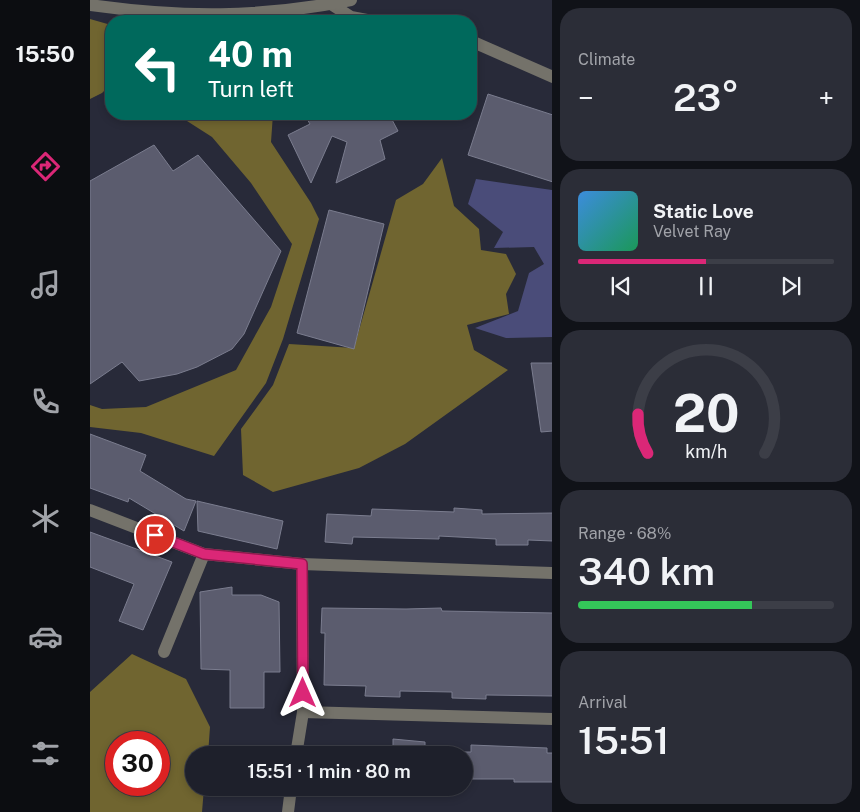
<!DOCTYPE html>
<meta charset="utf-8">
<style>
body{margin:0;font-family:"Public Sans",sans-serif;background:#2b2d37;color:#f1f3f6;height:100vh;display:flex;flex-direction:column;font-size:19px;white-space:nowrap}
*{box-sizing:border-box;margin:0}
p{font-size:16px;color:#a1a3a9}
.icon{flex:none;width:28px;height:28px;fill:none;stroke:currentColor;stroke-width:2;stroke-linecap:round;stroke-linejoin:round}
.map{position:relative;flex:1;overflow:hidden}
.panel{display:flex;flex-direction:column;gap:8px;padding:8px;background:#101218;width:308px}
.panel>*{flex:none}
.top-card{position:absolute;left:15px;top:15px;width:372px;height:105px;border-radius:20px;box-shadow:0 2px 8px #0003,0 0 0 1px #3c3e47;background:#00695c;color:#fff;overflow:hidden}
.speed{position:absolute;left:15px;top:731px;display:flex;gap:10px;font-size:25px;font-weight:700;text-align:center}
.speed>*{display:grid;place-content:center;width:65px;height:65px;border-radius:50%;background:#1e202b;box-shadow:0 2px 8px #0003,0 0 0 1px #3c3e47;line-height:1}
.speed .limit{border:8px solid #d22;background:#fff;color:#111}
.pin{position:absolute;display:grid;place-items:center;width:42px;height:42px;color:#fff;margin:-21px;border:2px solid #fff;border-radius:50%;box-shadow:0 1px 5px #0007}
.me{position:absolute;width:55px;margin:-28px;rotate:0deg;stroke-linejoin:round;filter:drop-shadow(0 0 4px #0008)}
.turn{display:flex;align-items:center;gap:18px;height:105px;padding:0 20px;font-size:22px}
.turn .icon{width:65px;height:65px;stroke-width:2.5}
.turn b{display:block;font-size:35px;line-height:42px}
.big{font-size:38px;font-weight:600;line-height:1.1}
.panel .tile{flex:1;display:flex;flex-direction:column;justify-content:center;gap:8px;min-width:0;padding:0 18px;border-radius:20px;background:#2b2d37}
.panel .dial{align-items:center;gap:0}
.dial svg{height:130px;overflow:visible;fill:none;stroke:#3c3e47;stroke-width:7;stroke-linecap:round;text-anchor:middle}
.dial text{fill:#f1f3f6;stroke:none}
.song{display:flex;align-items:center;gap:15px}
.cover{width:60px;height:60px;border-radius:8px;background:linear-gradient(135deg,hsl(210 70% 55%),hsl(150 70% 35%))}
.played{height:5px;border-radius:2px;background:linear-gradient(90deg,#db2777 50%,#3c3e47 50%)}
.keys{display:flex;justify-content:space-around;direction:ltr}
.heat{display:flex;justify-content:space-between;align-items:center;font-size:28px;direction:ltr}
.charge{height:8px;border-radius:4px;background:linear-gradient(90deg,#34c759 68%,#3c3e47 0)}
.trip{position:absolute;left:95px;top:746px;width:288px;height:50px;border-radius:25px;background:#1e202b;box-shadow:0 2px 8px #0003,0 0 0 1px #3c3e47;font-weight:600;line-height:50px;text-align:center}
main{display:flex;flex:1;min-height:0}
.dock{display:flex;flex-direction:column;width:90px;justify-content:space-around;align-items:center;background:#0c0d11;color:#a1a3a9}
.dock .icon{width:35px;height:35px}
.dock .current{color:#db2777}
.dock b{font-size:22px;color:#f1f3f6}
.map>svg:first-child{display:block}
.forest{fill:#706530;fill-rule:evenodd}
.water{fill:#4a4c79}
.building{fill:#5b5c6e;stroke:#7b7d8f}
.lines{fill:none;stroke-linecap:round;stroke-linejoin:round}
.street{stroke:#74726a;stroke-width:12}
.route-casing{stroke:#8e194d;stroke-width:12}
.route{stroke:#db2777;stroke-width:9}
</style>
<main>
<nav class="dock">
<b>15:50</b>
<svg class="icon current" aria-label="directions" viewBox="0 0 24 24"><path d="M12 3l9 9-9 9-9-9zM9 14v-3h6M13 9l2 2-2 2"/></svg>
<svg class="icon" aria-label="music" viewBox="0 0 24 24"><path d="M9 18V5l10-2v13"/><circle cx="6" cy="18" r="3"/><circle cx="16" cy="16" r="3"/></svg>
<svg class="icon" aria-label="phone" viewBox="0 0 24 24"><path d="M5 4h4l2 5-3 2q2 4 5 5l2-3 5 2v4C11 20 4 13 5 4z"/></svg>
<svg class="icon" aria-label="climate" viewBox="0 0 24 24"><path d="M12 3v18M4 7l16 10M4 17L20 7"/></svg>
<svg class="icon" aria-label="car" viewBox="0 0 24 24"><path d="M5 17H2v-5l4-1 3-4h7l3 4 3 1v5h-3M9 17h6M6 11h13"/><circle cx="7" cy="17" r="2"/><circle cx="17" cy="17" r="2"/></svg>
<svg class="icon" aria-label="filters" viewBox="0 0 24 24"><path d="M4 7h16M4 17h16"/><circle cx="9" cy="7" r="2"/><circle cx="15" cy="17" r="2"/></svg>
</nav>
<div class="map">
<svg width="463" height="812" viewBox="0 0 463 812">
<rect width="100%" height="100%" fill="#282a39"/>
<g class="forest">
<path d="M0,19L21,25V84L12,93L0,99Z"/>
<path d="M97,114H183L181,142L221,203L229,219L193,339L176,383L124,456L51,433L0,427V405L12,409L56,407L146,370L181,307L202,244L161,183L122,137L97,121Z"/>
<path d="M352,158L364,206L389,229L391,250L416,254L426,274L416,294L419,314L377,325L384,350L418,370L315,444L269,468L183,492L153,475L151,429L183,385L199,344L264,348L306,200L333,184Z"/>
<path d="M42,654L96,679L120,727L118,755H104V788H114L112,812H0V692ZM69,742V785H26V742Z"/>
</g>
<path class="water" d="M386,179L462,190V337L416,338L385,328L428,311L439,273L454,264L444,247L404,248L413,232L378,204Z"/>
<g class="building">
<path d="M398,94L463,115V182L378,155Z"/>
<path d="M214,114H299L308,131L290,140L295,159L246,183L257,142L242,136L221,183L198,135L220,124Z"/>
<path d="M64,145L83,171L108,155L191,251L154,334L142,349L107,367L87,374L49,381L32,362L0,384V181Z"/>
<path d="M239,210L294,224L264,349L207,333Z"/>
<path d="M441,363H463V431L451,432Z"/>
<path d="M0,434L56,455L50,471L96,499L106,501L94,531L39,498L38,502L0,488Z"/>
<path d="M107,501L193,521L187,549L108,531Z"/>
<path d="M364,508L392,510V514L463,513V541L438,540V545H406V539L349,536V539L263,537L262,544L235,542L237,514L281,516L282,509L364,512Z"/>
<path d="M0,532L82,562L53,630L29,621L44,584L0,567Z"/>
<path d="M142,587V595H171L189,602L190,672H174V708H140V670L111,669L110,592Z"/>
<path d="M232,608L316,609L351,608L352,611L463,613V696L396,695V699L362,698V692L310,691V697L275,696L276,686L234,685L235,633H231Z"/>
<path d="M303,739L335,742V755H303Z"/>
<path d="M381,745L457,748V753H463V782H424V779H374V752H381Z"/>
<path d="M303,788H335L336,794L303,793Z"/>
</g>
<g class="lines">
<g class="street">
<path d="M241,4L261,17L282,21"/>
<path d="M0,5C92,18 170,18 261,0"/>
<path d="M381,41L463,77"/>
<path d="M0,510L114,554L212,564"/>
<path d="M74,652L114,554"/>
<path d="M213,712L463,719"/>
<path d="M206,755L213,712L212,564L463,573"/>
<path d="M198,812L201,788"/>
</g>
</g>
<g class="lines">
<g class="route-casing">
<path id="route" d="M65,535L114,554L212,564L213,693"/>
</g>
<use href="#route" class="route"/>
</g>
</svg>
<div class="speed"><div class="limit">30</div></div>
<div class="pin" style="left:65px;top:535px;background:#d93025"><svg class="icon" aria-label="arrive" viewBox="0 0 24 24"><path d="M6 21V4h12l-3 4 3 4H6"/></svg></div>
<svg class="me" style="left:213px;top:693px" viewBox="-20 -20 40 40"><path d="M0-17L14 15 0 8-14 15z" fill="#db2777" stroke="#fff" stroke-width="4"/></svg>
<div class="trip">15:51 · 1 min · 80 m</div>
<div class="top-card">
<div class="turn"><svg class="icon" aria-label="left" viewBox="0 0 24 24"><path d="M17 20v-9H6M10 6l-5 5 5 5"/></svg><div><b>40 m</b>Turn left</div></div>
</div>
</div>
<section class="panel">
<div class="tile"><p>Climate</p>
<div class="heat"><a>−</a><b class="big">23°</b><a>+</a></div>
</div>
<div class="tile">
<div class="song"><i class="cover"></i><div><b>Static Love</b><p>Velvet Ray</p></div></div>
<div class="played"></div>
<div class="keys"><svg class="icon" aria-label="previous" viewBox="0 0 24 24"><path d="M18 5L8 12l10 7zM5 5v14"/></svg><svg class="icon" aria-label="pause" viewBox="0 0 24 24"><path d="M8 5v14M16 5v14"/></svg><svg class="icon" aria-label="next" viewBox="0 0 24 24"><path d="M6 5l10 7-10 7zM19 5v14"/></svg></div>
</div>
<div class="tile dial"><svg viewBox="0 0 100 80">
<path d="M14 69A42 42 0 1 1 86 69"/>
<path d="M14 69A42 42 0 0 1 8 45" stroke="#db2777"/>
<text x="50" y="56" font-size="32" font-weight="700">20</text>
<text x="50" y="72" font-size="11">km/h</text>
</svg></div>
<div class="tile"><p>Range · 68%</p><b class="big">340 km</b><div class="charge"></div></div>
<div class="tile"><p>Arrival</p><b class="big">15:51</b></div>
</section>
</main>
